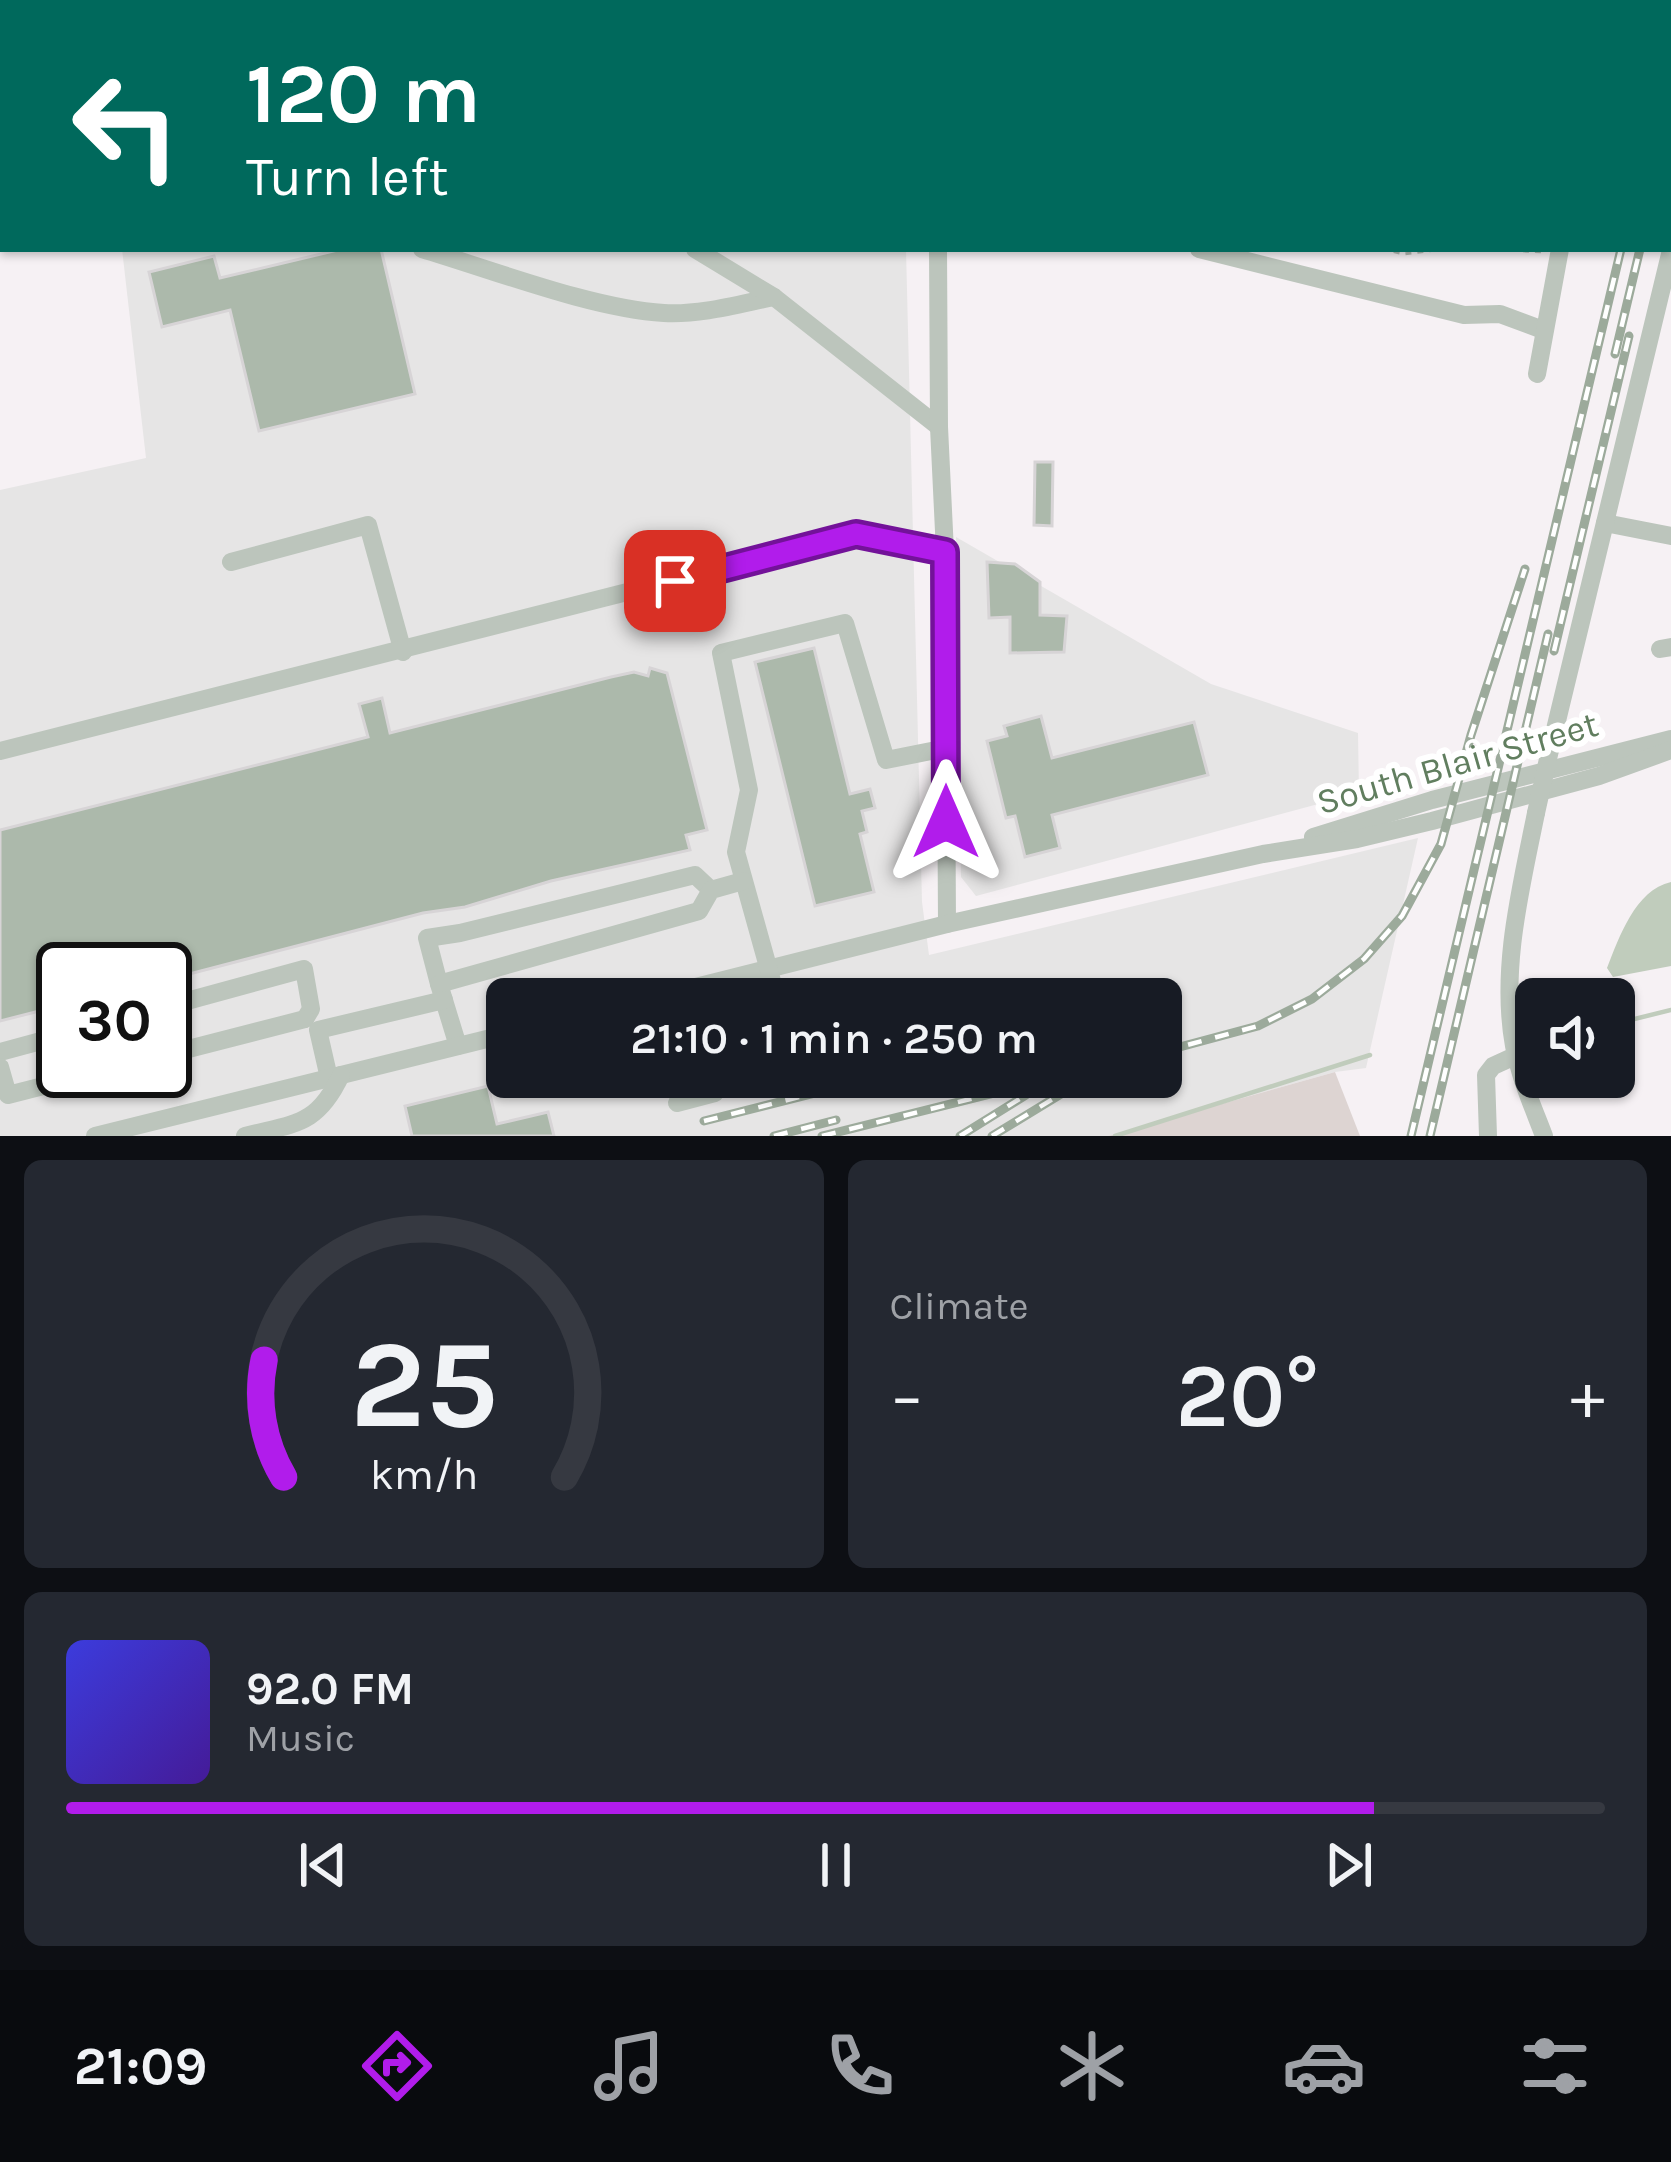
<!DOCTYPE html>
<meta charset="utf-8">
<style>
body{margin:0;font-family:Karla,sans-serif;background:#242831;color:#f1f3f6;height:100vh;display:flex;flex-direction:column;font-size:45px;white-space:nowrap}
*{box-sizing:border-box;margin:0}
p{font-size:39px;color:#9ea1a6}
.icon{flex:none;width:66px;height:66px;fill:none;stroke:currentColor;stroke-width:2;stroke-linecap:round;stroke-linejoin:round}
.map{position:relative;height:1136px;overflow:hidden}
.side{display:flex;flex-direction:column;gap:24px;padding:24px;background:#0d0f14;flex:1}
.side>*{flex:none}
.top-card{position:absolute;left:0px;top:0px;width:1671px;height:252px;box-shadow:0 3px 9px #0004;background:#00695c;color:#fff;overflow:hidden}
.tools{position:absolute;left:1515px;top:978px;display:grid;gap:24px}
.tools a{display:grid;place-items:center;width:120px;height:120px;border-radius:18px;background:#171b24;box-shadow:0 3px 9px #0004;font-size:60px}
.speed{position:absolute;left:36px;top:942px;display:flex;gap:24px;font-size:60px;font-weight:700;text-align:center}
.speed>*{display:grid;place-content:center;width:156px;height:156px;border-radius:50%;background:#171b24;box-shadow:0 3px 9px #0004;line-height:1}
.speed .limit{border:6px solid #111;border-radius:18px;background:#fff;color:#111}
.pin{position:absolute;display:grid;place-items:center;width:102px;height:102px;color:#fff;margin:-51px;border-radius:24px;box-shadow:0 6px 18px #0006}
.me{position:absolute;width:132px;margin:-66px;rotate:0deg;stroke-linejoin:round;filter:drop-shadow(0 0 9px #0008)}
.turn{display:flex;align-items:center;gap:42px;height:252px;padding:0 48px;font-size:54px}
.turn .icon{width:156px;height:156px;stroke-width:2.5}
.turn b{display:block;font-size:84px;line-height:102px}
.big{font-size:90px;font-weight:600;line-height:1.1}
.side .card{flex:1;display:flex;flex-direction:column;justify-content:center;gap:18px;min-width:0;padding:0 42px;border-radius:18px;background:#242831}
.side .dial{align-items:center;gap:0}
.dial svg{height:312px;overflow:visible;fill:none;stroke:#363941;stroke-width:7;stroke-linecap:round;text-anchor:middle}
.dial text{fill:#f1f3f6;stroke:none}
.song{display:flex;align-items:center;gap:36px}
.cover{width:144px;height:144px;border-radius:18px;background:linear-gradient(135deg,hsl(240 70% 55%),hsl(260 70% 35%))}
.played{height:12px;border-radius:6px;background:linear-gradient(90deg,#b11ceb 85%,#363941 85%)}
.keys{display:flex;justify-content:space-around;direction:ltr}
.heat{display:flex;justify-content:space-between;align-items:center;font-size:66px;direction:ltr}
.side .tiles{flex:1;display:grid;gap:24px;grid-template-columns:1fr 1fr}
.card:last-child{grid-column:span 2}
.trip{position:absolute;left:486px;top:978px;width:696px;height:120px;border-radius:18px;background:#171b24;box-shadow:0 3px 9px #0004;font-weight:600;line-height:120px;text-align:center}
.menu{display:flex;height:192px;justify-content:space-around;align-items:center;background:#090b0e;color:#9ea1a6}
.menu .icon{width:84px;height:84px}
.menu .active{color:#b11ceb}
.menu b{font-size:54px;color:#f1f3f6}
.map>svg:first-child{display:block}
.built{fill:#e6e5e5;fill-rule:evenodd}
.green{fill:#ddd4d2}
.water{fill:#c0ccbc}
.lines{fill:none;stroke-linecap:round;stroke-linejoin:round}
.stream{stroke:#c0ccbc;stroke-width:4.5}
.building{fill:#acb9ab;stroke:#d7d4d6;stroke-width:3}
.path{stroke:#b5bbb4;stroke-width:3;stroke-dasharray:6 6;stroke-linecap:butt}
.minor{stroke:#bcc5bc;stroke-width:18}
.rail-casing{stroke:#9caa9b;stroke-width:9}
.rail{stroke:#fff;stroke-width:4.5;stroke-dasharray:14;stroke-linecap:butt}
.minor-bridge{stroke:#bcc5bc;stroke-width:18}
.route-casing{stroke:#731299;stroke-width:30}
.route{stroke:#b11ceb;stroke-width:21}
.labels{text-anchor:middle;stroke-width:12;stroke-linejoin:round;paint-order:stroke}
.street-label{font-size:36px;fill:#617e5f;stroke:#fff}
</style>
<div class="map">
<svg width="1671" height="1136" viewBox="0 0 1671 1136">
<rect width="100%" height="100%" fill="#f6f1f4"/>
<g class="built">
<path d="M113,0H717V3H122Z"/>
<path d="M122,249H906L922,902L929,955L1418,838L1366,1068L1335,1072L1108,1136H0V490L146,458ZM63,969H165V1071H63ZM507,999H1161V1077H507Z"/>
<path d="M956,537L1211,684L1358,733L1359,793L976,896L961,877Z"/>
</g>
<path class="green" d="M1335,1072L1360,1136H1108L1129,1130Z"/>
<path class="water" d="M1671,882V966L1613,977L1607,968C1619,938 1635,890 1671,882Z"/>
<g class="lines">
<g class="stream">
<path d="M1614,1024L1671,1010"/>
<path d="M1115,1136L1370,1055"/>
</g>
</g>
<g class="building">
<path d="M342,249H381L415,394L259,431L230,310L162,327L149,272L214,256L220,278Z"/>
<path d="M1035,462H1053L1052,526L1034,525Z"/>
<path d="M987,562L1015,564L1040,582V615L1067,616L1064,652L1010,653V617L989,618Z"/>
<path d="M814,648L850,794L870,789L875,808L862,811L867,832L860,834L874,892L815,906L755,662Z"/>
<path d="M650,668L667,673L707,830L686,835L690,850L551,881L465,907L423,913L174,978L165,977V969H63V1005L0,1021V830L368,737L359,704L382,698L390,733L611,677L634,672L648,676Z"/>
<path d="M1041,716L1052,758L1194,722L1208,775L1052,815L1060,848L1025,857L1015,816L1006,818L987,741L1007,736L1004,726Z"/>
<path d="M488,1086L497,1124L548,1112L554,1136H412L405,1106Z"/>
</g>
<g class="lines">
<g class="path">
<path d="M1201,0V3"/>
<path d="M1345,0V3"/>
<path d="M1403,0V3"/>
<path d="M953,2L993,3"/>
<path d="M1126,3L1130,0"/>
<path d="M1270,3V0"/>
<path d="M1473,3V0"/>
<path d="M1520,3L1521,0"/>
<path d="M1382,249L1404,254L1444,249"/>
<path d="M1487,249L1545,252"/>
</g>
<g class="minor">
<path d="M134,0L152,3"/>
<path d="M280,0L290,3"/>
<path d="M408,3V0"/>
<path d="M937,3V0"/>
<path d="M422,249C493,270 593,309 664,313C701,315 739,304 774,297"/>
<path d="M695,249L774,297L939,427"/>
<path d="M938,249L939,427L945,552L947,924"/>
<path d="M1199,249L1464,315L1500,314L1543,330"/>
<path d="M1537,374L1560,249"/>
<path d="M1605,523L1671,536"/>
<path d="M231,562L368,525L403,652"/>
<path d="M1660,649L1671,647"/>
<path d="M1550,750L1671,250"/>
<path d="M0,751L856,534L945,552"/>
<path d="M1536,813C1521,888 1500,969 1514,1046C1520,1078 1533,1107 1544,1136"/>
<path d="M1313,837L1432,800L1671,739"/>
<path d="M439,984L427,938L460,933L695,875L711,890"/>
<path d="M648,999L947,924L1263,854L1357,839L1432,821L1599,776L1671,750"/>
<path d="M777,999L736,852L749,790L721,653L845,623L886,760L946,748"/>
<path d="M165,1007L304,969L311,1009L305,1019"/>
<path d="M458,1046L439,984L699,911L711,890L743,881"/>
<path d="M0,1052L63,1035"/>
<path d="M165,1055L305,1019"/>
<path d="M0,1067L8,1095L102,1071"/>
<path d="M329,1078L318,1030L444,1000"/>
<path d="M677,1103L715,1093L711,1077"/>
<path d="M95,1136L507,1034"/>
<path d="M245,1136C295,1123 317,1126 341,1075"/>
<path d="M1488,1136L1486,1075L1493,1066L1517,1055"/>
</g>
<g class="rail-casing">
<g id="rail">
<path d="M1668,9L1670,0"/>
<path d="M1668,47L1671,35"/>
<path d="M1668,130L1671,117"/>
<path d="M1668,174L1671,161"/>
<path d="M1615,354L1640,249"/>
<path d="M1554,651L1629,336"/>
<path d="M1161,1052L1258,1026L1312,999L1364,959L1402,916L1441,844L1471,735L1525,569"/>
<path d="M704,1121L879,1077"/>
<path d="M774,1136L836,1120"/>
<path d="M822,1136L1059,1077"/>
<path d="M960,1136L1026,1095"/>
<path d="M992,1136L1089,1077"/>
<path d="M1411,1136L1621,249"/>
<path d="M1430,1136L1548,634"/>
</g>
</g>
<use href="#rail" class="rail"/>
<path class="minor-bridge" d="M1536,813L1550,750"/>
</g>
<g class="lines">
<g class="route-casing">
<path id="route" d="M675,581L856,534L945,552L946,822"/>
</g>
<use href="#route" class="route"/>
</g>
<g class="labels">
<g class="street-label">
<text transform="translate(1457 762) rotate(-16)" y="13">South Blair Street</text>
</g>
</g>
</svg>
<div class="tools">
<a><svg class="icon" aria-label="sound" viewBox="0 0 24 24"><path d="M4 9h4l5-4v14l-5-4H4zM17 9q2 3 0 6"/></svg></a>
</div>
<div class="speed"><div class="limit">30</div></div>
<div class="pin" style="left:675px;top:581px;background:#d93025"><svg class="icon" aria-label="arrive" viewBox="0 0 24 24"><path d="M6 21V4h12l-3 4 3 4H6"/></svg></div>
<svg class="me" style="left:946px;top:822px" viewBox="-20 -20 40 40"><path d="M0-17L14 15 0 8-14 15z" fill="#b11ceb" stroke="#fff" stroke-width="4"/></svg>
<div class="trip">21:10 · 1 min · 250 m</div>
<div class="top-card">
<div class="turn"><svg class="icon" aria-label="left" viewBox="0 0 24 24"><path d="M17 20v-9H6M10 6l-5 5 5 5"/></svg><div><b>120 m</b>Turn left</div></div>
</div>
</div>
<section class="side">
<div class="tiles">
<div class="card dial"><svg viewBox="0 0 100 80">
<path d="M14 69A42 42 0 1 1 86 69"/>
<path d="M14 69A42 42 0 0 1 9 39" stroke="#b11ceb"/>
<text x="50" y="56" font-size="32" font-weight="700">25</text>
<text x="50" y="72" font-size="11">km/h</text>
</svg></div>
<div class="card"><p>Climate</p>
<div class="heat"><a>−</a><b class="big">20°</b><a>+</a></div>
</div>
<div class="card">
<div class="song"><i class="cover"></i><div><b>92.0 FM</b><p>Music</p></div></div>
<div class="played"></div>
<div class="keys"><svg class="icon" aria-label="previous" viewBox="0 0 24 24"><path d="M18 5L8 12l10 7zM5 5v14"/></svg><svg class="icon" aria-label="pause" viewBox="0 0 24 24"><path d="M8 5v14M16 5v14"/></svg><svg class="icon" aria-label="next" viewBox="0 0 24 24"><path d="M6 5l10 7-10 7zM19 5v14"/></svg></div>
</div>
</div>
</section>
<nav class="menu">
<b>21:09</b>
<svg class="icon active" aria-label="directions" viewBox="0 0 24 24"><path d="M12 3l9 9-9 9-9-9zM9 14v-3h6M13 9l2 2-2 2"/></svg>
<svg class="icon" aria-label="music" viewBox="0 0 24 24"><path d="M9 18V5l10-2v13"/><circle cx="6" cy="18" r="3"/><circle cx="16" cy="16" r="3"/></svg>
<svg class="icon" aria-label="phone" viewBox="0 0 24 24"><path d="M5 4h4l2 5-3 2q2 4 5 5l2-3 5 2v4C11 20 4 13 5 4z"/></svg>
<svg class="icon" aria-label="climate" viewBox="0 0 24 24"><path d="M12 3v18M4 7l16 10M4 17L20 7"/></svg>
<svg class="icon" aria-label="car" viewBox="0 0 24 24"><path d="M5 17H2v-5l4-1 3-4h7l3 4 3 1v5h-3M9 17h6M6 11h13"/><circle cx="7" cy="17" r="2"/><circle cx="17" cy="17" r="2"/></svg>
<svg class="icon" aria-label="filters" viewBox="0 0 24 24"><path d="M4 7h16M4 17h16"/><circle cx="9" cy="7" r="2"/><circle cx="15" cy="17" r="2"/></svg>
</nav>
